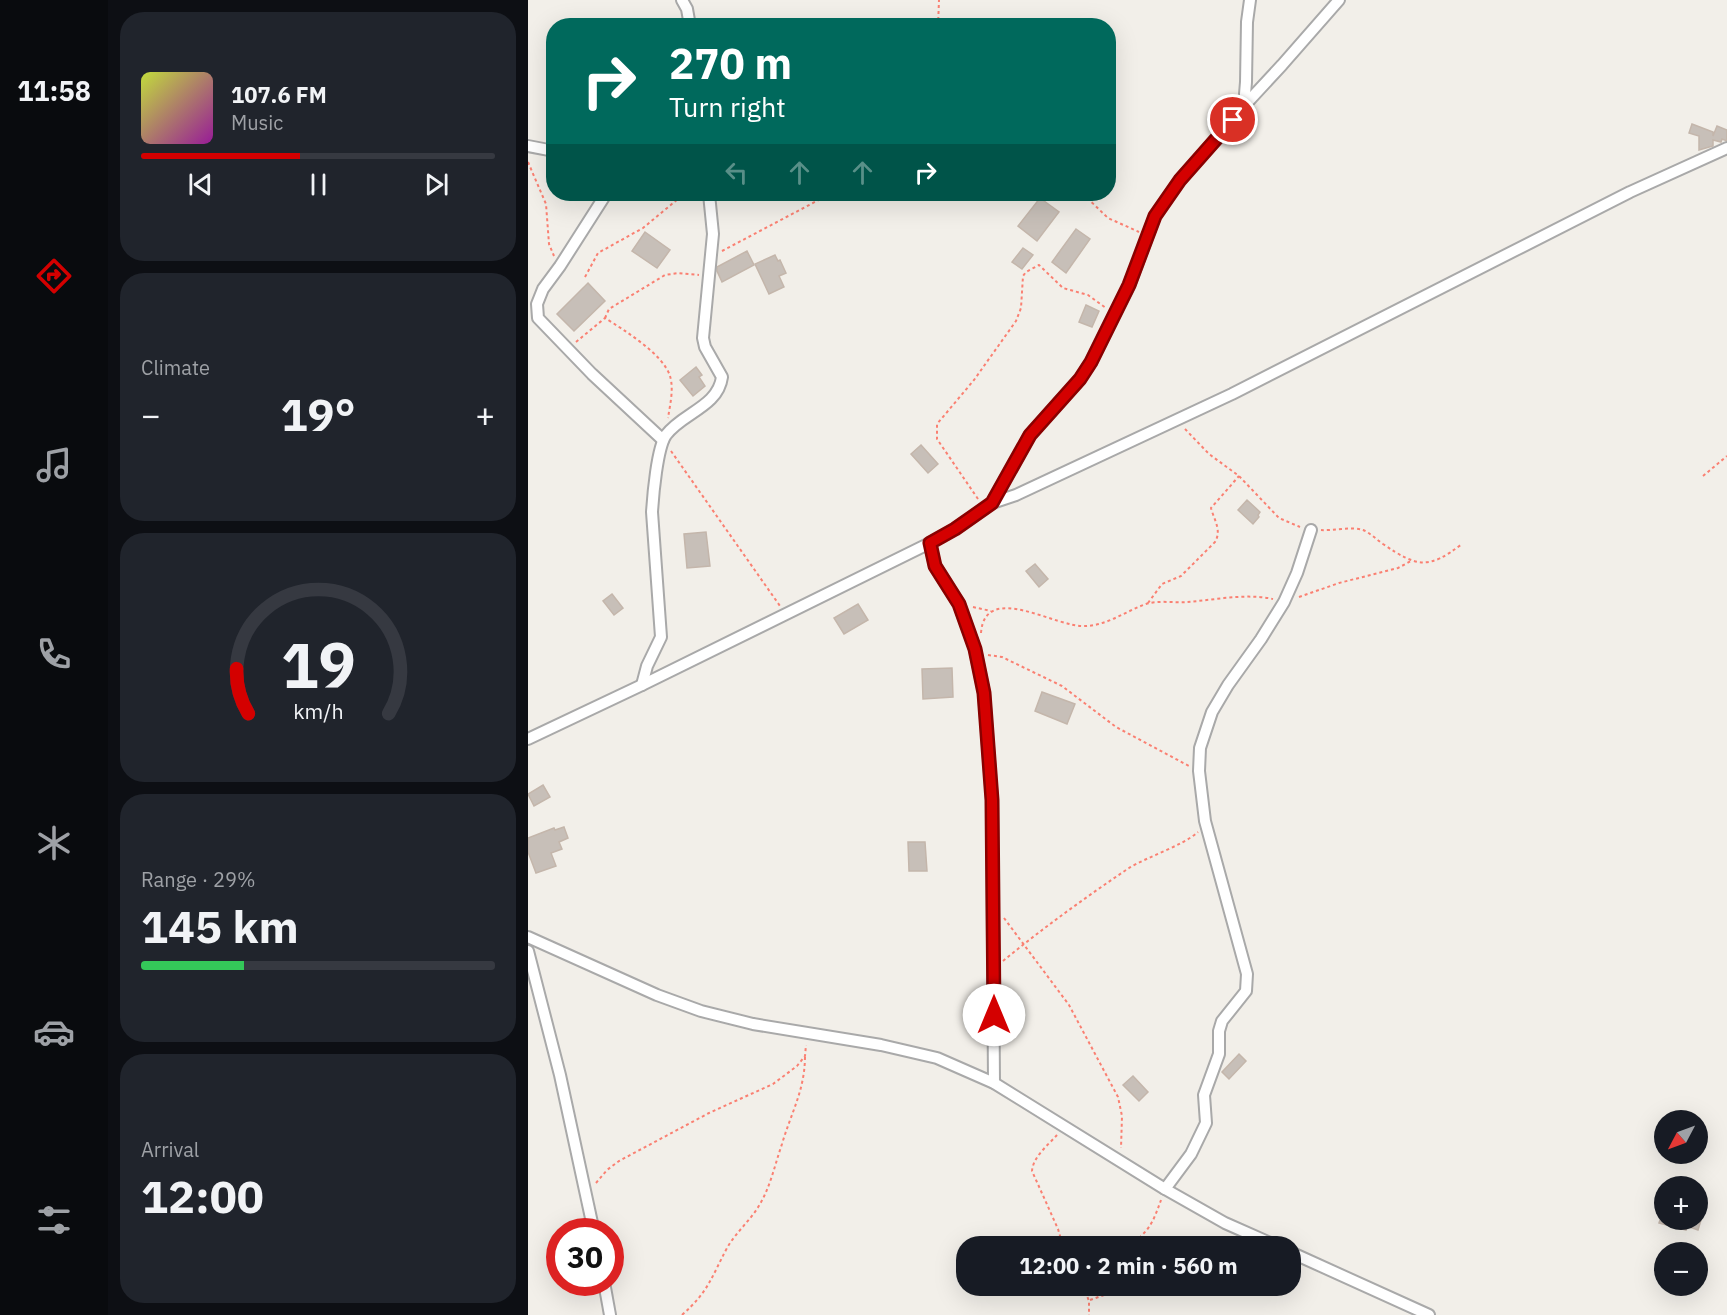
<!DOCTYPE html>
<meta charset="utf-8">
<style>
body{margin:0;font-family:"IBM Plex Sans",sans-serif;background:#20242c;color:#f1f3f6;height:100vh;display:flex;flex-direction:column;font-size:22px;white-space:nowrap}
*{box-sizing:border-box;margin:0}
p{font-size:20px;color:#9ea1a6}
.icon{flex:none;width:33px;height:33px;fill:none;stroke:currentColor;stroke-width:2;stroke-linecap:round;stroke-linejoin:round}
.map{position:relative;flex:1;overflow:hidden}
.details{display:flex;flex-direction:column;gap:12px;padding:12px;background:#0d0f14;width:420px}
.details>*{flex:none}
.guide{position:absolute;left:18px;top:18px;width:570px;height:183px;border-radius:24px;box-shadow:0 6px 24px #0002;background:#00695c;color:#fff;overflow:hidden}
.needle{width:39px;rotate:229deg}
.tools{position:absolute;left:1126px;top:1110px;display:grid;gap:12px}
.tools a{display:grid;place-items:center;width:54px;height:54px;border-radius:50%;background:#171b24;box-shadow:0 6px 24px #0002;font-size:30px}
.speed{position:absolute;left:18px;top:1218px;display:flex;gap:12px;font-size:30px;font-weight:700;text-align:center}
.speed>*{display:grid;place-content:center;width:78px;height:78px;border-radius:50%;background:#171b24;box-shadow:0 6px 24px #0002;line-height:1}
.speed .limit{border:9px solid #d22;background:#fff;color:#111}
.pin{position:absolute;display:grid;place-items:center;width:51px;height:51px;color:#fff;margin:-26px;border:3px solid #fff;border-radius:50%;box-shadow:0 2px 6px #0007}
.me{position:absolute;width:66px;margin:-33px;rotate:0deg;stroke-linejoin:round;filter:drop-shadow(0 0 4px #0008)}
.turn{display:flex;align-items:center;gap:21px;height:126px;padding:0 24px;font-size:27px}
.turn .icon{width:78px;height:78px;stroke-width:2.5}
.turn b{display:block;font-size:42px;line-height:51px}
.lanes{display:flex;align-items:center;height:57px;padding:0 24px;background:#0003;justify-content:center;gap:30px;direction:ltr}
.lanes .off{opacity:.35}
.big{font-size:45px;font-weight:700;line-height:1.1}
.details .card{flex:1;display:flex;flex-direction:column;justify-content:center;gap:9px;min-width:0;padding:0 21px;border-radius:24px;background:#20242c}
.details .dial{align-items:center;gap:0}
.dial svg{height:156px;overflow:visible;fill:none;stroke:#363941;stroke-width:7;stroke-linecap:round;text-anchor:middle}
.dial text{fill:#f1f3f6;stroke:none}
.song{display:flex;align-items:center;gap:18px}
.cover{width:72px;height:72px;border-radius:9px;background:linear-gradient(135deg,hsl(70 70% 55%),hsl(300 70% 35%))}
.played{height:6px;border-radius:3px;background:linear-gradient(90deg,#d40000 45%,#363941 45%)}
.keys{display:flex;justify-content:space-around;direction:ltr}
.heat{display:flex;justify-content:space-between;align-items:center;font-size:33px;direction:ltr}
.charge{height:9px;border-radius:4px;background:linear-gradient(90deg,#34c759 29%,#363941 0)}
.trip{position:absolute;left:428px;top:1236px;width:345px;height:60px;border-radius:24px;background:#171b24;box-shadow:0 6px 24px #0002;font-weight:700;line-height:60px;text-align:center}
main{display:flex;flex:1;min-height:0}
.tabs{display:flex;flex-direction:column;width:108px;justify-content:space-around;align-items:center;background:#090b0e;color:#9ea1a6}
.tabs .icon{width:42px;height:42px}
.tabs .on{color:#d40000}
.tabs b{font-size:27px;color:#f1f3f6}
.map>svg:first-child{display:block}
.building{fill:#c7bfb8;stroke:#c4b6ab;stroke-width:1.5}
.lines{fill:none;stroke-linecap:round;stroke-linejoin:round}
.street-casing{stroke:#a9a9a9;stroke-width:14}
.path{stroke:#fa8072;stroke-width:2;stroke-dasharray:3 3;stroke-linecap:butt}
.street{stroke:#fff;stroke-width:10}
.route-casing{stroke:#8a0000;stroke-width:15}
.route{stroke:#d40000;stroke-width:10}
</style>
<main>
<nav class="tabs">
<b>11:58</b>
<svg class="icon on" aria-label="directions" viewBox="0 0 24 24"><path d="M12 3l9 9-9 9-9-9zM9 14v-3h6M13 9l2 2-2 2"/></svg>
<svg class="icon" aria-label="music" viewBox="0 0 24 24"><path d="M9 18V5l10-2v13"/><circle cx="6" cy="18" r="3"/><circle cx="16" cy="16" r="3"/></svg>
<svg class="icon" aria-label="phone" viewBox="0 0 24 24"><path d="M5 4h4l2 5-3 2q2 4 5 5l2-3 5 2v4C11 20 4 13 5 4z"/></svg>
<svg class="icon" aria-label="climate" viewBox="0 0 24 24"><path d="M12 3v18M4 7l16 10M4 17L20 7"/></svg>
<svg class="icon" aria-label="car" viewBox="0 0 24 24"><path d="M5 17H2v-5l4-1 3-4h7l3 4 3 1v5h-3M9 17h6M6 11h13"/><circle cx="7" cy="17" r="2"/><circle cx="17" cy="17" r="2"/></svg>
<svg class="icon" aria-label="filters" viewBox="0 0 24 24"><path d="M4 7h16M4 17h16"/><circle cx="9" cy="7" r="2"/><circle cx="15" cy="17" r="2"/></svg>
</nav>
<section class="details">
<div class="card">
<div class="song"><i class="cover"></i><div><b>107.6 FM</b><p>Music</p></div></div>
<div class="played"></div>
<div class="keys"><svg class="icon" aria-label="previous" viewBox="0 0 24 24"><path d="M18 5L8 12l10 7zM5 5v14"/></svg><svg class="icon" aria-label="pause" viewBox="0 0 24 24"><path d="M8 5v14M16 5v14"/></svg><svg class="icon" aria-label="next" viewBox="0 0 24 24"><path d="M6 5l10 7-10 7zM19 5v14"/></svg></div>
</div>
<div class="card"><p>Climate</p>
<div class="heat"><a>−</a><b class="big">19°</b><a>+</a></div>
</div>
<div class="card dial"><svg viewBox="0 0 100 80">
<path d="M14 69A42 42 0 1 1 86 69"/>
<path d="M14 69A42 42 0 0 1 8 46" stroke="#d40000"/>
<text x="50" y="56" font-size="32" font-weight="700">19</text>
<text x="50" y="72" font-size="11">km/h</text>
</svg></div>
<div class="card"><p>Range · 29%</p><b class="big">145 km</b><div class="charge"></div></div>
<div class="card"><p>Arrival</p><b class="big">12:00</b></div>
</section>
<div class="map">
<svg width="1199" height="1315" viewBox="0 0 1199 1315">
<rect width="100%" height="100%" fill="#f2efe9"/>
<g class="building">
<path d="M1164,124L1185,132V136L1189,126L1199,130V141L1194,139L1193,142L1185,140V146L1171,150V136L1161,133Z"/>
<path d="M512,198L531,212L509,241L490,226Z"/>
<path d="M548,229L562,239L538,273L524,262Z"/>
<path d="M117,232L142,250L129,268L104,251Z"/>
<path d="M495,248L505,255L494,269L484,262Z"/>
<path d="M219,251L226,265L194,282L189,271V267Z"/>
<path d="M247,255L250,261L252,260L258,273L251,276L256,287L241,294L227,264Z"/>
<path d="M60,283L77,301L46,331L29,314Z"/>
<path d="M558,305L571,311L564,327L551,322Z"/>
<path d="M168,367L174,375L171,377L177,386L165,396L152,380Z"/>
<path d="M393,445L410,464L400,473L383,454Z"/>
<path d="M719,500L732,512L730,515L731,517L725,524L710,510Z"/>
<path d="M178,532L182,566L159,568L156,534Z"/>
<path d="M507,564L520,579L511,587L498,571Z"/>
<path d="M84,594L95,608L86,615L75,601Z"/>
<path d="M330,604L340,620L316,634L306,618Z"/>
<path d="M424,668L425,697L395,699L394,669Z"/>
<path d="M514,692L547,704L539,724L507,711Z"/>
<path d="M15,785L22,797L6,806L0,794Z"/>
<path d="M36,827L40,838L31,842L34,849L23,853L28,866L8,873L0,852V838L26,828L27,830Z"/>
<path d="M380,842H397L399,871H381Z"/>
<path d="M711,1054L718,1061L701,1079L694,1072Z"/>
<path d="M605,1076L620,1092L611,1101L595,1085Z"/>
<path d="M1132,1220H1173L1170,1230L1159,1226L1158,1230L1131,1223Z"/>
</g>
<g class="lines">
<g class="street-casing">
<g id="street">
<path d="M154,0L159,9L162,26"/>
<path d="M716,106L754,65L811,0"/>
<path d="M0,146L26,151"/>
<path d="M78,194L32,266L15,289L9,304L10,318L64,374L135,440"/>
<path d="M464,503L488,495L704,394L1102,192L1199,148"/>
<path d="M402,543L407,566L431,604L447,649L456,693L464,800L466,1083"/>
<path d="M114,685L119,666L133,637L124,512C125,496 129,448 138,435C154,413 190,407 194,377L177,347L175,338L185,234L181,194"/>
<path d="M0,739L114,685L402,543L427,529L464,503L502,435L552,379L563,362L601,286L627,216L652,180L705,120L716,106L718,82L719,22L722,0"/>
<path d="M0,937L129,995L173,1011L225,1024L353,1045L409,1058L466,1083L637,1189L697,1223L749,1246"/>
<path d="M0,951L32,1075L66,1232"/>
<path d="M637,1189L663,1154L678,1123L676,1095L691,1054V1031L694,1021L718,991L719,974L677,821L671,771L672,748L684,712L700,685L733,639L756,602L769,573L783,530"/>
<path d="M762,1252L901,1315"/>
<path d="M76,1282L82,1315"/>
</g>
</g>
<g class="path">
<path d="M410,26L411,0"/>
<path d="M0,162L18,204L21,244L26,256"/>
<path d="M555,194L580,218L611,232"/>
<path d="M194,251L302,194"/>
<path d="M57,277L70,253L115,228L156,194"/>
<path d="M77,318L81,309L137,275L150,273L171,275"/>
<path d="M48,342L77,318C96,330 135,354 142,376C146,389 142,405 140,418"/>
<path d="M657,429L681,454L711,476L751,518L772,527"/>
<path d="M143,451L252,606"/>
<path d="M1175,476L1199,456"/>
<path d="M450,499L409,439V424L446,380L488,321L493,308L495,276L498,272L511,265L535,288L560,295L578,308"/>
<path d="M793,530C805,531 823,526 835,530C842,533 848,539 855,544C889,567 900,570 934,544"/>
<path d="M771,597L811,583L870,568L883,561"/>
<path d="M620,603L634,584L653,576L687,542C694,530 686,520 683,508L711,476"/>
<path d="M445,607L463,611"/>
<path d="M453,633C457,580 530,629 558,626C580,625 598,611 618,604C630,600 646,603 659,602C687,600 717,593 745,599"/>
<path d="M460,655L474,657L534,686L588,727L661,766"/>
<path d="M476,918L541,1005L590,1097L594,1116L593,1148"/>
<path d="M475,961C515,928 558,897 601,868C621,856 654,846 670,832"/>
<path d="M529,1135C520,1145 505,1157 504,1171L530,1229L535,1246"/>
<path d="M68,1183L79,1170L91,1161L181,1113L245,1084L269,1066L277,1056L278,1045"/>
<path d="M602,1246C622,1229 624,1225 633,1200"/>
<path d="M555,1286L561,1301V1315"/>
<path d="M562,1300L576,1295L582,1286"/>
<path d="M154,1315C181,1291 183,1278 199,1248C208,1232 223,1220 232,1204C243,1185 247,1164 254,1144C263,1113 277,1090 277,1056"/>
</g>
<use href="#street" class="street"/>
</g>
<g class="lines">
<g class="route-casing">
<path id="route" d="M466,1015L464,800L456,693L447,649L431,604L407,566L402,543L427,529L464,503L502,435L552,379L563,362L601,285L627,216L652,180L705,120"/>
</g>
<use href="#route" class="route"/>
</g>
</svg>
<div class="tools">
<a><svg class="needle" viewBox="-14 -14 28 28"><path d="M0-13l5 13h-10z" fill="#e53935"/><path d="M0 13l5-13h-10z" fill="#9ea1a6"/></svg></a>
<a>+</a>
<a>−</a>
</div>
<div class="speed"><div class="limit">30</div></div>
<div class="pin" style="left:705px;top:120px;background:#d93025"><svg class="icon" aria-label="arrive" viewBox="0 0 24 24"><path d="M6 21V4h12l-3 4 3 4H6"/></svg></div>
<svg class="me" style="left:466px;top:1015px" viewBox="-20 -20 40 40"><circle r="19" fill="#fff"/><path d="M0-13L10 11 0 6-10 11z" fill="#d40000"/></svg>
<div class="trip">12:00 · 2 min · 560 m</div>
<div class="guide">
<div class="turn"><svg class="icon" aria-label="right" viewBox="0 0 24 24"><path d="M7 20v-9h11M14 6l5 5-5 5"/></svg><div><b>270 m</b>Turn right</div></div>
<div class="lanes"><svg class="icon off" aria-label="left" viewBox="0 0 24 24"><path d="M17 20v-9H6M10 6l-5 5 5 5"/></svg><svg class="icon off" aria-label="ahead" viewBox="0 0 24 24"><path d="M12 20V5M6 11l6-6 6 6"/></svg><svg class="icon off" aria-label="ahead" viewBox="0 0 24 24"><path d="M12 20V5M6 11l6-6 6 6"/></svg><svg class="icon" aria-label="right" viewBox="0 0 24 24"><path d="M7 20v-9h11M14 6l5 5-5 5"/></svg></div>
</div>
</div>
</main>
